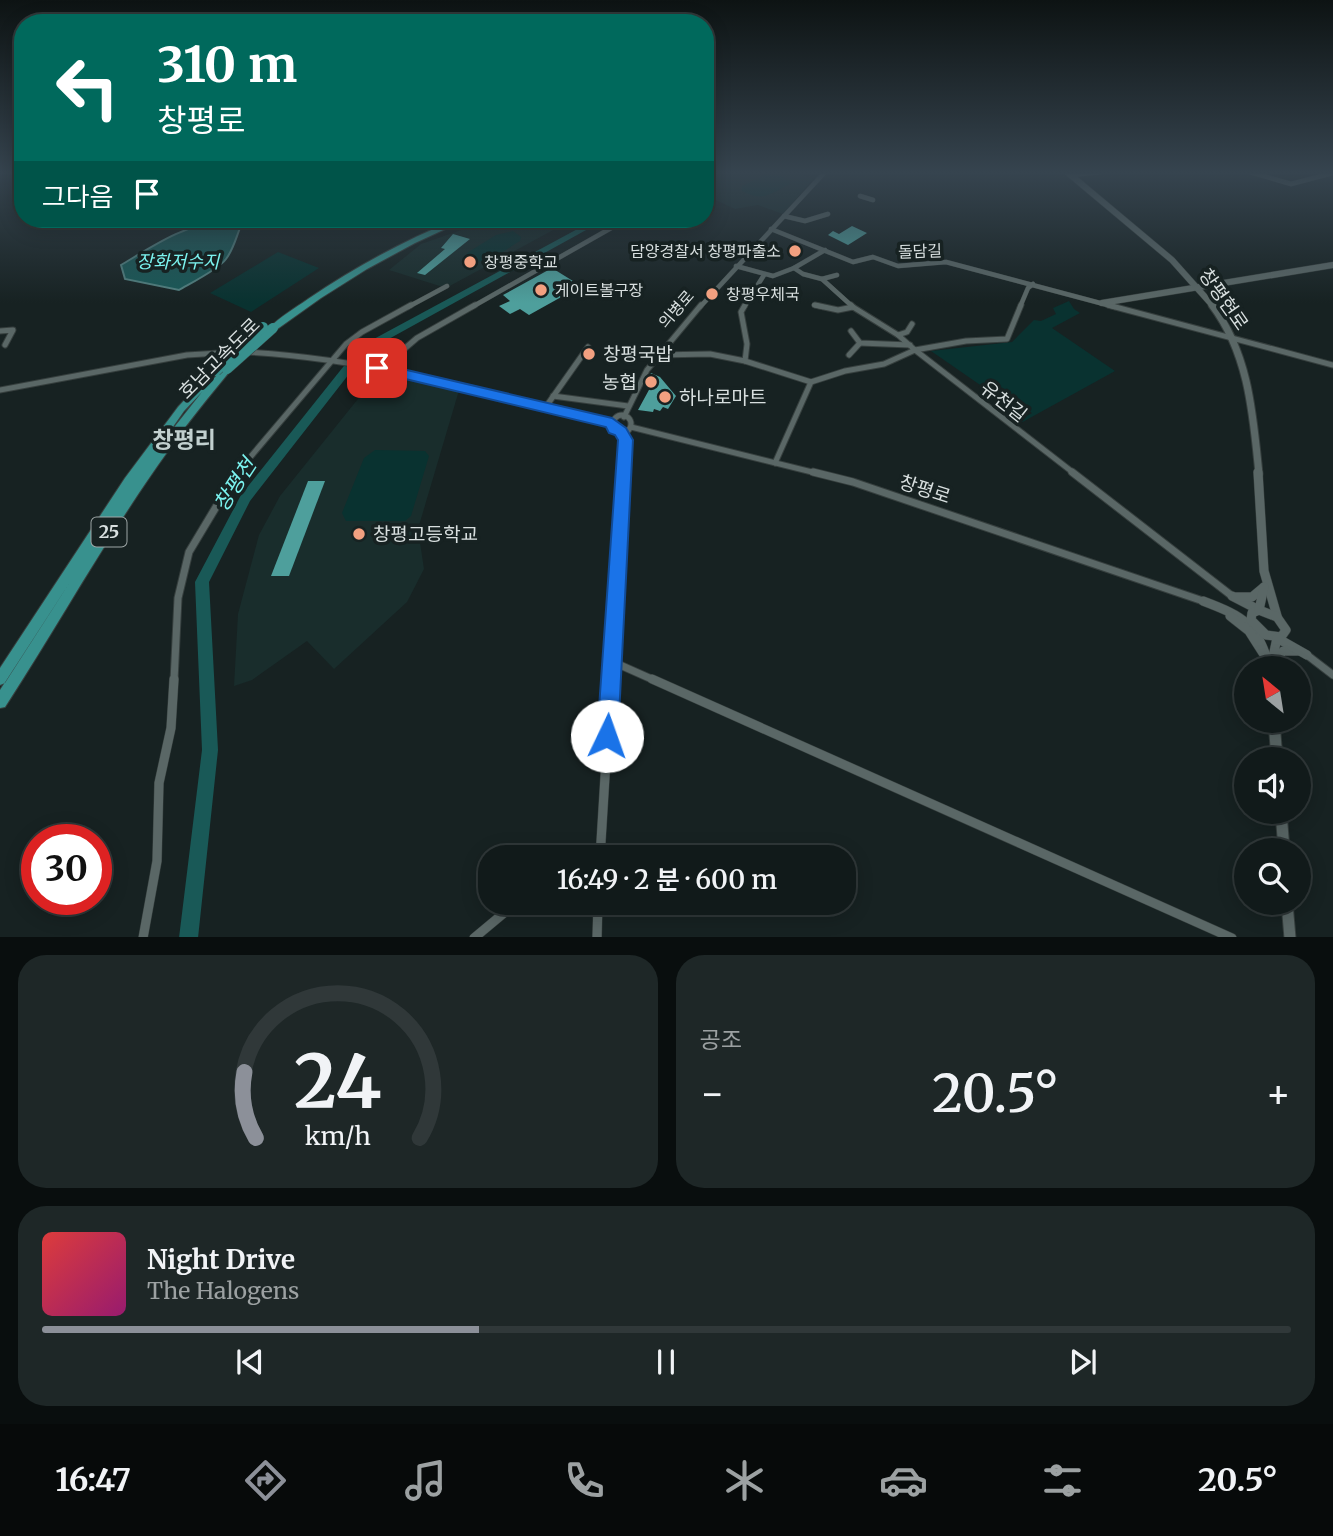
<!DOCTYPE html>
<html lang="ko">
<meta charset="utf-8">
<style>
body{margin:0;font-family:Merriweather,"Noto Sans KR",serif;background:#1e2727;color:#f1f3f6;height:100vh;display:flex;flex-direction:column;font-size:26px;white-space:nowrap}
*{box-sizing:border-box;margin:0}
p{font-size:23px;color:#9ca1a2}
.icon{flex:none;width:38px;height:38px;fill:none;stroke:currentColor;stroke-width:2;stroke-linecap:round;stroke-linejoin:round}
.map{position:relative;height:937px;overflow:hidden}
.panel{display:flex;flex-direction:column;gap:18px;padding:18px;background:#090e0e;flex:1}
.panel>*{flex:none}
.banner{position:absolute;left:14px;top:14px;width:700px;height:214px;border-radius:28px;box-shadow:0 4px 18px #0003,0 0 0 2px #303839;background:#00695c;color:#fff;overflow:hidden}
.needle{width:46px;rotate:330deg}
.buttons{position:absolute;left:1234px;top:656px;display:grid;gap:14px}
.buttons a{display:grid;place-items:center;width:77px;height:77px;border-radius:50%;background:#111a1a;box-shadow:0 4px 18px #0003,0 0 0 2px #303839;font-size:35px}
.speed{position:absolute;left:21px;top:824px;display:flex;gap:14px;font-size:35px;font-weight:700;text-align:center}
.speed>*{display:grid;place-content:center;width:91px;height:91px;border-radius:50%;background:#111a1a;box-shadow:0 4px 18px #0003,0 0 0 2px #303839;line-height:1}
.speed .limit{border:10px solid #d22;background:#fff;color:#111}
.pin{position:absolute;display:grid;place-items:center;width:60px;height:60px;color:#fff;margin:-30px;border-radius:14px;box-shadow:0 4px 10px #0006}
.me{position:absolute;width:77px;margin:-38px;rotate:3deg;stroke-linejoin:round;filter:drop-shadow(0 0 5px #0008)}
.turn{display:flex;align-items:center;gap:24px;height:147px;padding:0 28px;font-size:32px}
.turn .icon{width:91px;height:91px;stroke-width:2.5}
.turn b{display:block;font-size:49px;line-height:60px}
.then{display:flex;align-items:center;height:66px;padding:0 28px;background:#0003;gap:14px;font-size:26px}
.big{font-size:52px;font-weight:600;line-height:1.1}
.panel .widget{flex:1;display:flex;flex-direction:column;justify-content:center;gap:10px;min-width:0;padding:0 24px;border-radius:28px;background:#1e2727}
.panel .dial{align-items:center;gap:0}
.dial svg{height:182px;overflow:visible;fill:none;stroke:#303839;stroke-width:7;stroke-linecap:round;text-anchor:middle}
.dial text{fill:#f1f3f6;stroke:none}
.song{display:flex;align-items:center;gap:21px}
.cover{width:84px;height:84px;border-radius:10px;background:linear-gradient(135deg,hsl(0 70% 55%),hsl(320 70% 35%))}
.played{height:7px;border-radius:4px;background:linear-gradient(90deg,#8c9099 35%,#303839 35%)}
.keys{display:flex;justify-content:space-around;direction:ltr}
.heat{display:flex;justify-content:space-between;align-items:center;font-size:38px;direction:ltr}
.panel .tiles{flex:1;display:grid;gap:18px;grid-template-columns:1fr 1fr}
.widget:last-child{grid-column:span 2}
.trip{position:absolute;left:478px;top:845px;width:378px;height:70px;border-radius:28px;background:#111a1a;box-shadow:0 4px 18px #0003,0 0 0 2px #303839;font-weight:600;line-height:70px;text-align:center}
.tabs{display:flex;height:112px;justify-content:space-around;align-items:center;background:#070a0a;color:#9ca1a2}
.tabs .icon{width:49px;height:49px}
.tabs .selected{color:#8c9099}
.tabs b{font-size:32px;color:#f1f3f6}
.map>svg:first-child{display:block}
.built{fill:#192d2c}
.green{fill:#093230}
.water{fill:#195957;stroke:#528180;stroke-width:2}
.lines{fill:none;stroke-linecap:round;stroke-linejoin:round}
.river{fill:#195957;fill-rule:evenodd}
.building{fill:#4e9f9c}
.street-far3-casing{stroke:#363f3e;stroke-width:5}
.street-far2-casing{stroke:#363f3e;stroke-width:7}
.street-far1-casing{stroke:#363f3e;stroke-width:9}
.street-casing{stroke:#363f3e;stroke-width:10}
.secondary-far3-casing{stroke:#363f3e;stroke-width:7}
.secondary-far2-casing{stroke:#363f3e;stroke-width:9}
.secondary-far1-casing{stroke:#363f3e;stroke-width:10}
.secondary-casing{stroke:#363f3e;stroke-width:13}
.highway-casing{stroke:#363f3e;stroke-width:2}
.street-far3{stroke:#5a6766;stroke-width:4.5}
.street-far2{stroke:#5a6766;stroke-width:5}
.street-far1{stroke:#5a6766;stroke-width:7}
.street{stroke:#5a6766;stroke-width:9}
.secondary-far3{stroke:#5a6766;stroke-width:6}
.secondary-far2{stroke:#5a6766;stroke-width:7}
.secondary-far1{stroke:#5a6766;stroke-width:9}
.secondary{stroke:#5a6766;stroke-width:11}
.highway{fill:#38918e;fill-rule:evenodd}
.highway-bridge-casing{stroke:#363f3e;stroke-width:11;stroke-linecap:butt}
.highway-bridge{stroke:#38918e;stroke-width:10}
.route{fill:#1a73e8;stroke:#114b97;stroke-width:2}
.poi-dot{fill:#f2a080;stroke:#172222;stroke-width:2.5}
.labels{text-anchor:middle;stroke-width:7;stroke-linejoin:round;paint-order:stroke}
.far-poi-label{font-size:16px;fill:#d8dfdf;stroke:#172222;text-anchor:start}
.far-street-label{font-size:16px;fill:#d8dfdf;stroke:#172222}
.far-water-label{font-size:18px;font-style:italic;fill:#7bf3ef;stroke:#172222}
.shield{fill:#172222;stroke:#9ea6a6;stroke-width:2}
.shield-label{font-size:18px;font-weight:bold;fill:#d8dfdf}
.street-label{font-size:19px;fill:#d8dfdf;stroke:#172222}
.poi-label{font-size:19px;fill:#d8dfdf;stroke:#172222;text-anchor:start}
.water-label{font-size:21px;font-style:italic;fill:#7bf3ef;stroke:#172222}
.quarter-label{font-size:23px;font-weight:bold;fill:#c2d0cf;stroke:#172222}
</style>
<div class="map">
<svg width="1333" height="938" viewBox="0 0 1333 938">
<rect width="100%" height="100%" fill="#172222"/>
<g class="built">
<path d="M715,172H794L813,179L783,214L758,205L735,209L705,195V177Z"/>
<path d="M493,219H560L568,222L446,288L389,270L421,244Z"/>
<path d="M382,369L460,387L418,529L424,569L407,602L334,669L307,641L252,680L234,686L238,614L259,535L280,496Z"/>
</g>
<g class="green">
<path d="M768,174H778L790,181V184C770,194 763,202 742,191V186Z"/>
<path d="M513,231L521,237L520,241C504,250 485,269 467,258V253L496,235Z"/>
<path d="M278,252L319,268L251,312L210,293Z"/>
<path d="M1069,301L1074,309L1080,313L1052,328L1115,371L1019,424L1016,422L1032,413L1023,406L1025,404L1012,397L1000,403L983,391L986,389L931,351L1012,342L1034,320L1041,321L1056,314L1053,308Z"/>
<path d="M375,450L425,451L429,456L411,516L405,521H346L342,513L364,458Z"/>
</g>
<path class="water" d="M223,221L240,228C236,238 233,250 226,259C219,269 191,283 179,290L125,279L121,265C153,246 185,224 223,221Z"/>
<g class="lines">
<path class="river" d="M596,219H606L367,351L250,501L209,582L218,750L198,938H179L202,750L195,582L241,495L359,347Z"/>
</g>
<g class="building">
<path d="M852,226L867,233L848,245L828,235L833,231L839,234Z"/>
<path d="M453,234L470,239L425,275L417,273L445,249L441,248Z"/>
<path d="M552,268L581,286L529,315L520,309L510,314L499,306L510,301L503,295Z"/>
<path d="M651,373L660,377L676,396L668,409L663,407L660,411L654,409L653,412L638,410L650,388L645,386Z"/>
<path d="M308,481H325L289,576H271Z"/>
</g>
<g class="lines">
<g class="street-far3-casing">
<g id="street-far3">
<path d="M1250,172L1291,184L1333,173"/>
<path d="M1072,175L1101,172"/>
<path d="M705,176L714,172"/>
<path d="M860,196L873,200"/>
<path d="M784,216L805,221L828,214"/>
<path d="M771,229L853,262L873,257L898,266L946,262L1115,307"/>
<path d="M736,266L773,276L794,268L803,274L822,279L853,307"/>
<path d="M794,268L825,250"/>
<path d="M822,279L837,275"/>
<path d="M814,305L823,307"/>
<path d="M408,307L447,286"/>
<path d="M472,307L627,219"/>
<path d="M700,307L825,172"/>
<path d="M744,307L764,275"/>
<path d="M1020,307L1028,288L1033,284"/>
</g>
</g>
<g class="street-far2-casing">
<g id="street-far2">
<path d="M815,305L838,310L853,307L898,335L915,350L966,341L1007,339L1021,305"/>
<path d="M851,305L853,307"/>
<path d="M1108,305L1333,365"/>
<path d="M0,331L13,330L5,345"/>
<path d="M851,331L860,343L910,345"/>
<path d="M898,335L907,332L912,324"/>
<path d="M247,352C372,359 491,393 612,423"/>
<path d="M658,355L710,354L745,361L747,344L741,312L745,305"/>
<path d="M849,355L860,343"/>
<path d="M745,361L811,382"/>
<path d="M382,368L417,338L475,305"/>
<path d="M0,390L187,355L236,352"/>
<path d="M553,396L628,406"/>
<path d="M545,408L588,347"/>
<circle cx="622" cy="424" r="9"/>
<path d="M624,417L647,370L701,305"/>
<path d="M631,427L820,474"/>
<path d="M621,432L625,440L623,474"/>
<path d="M775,463L811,382L845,371L884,364L915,350L1075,474"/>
<path d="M236,474L346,344L362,332L411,305"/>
</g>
</g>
<g class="street-far1-casing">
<g id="street-far1">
<path d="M813,472L853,482L1203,601"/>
<path d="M1072,472L1232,596"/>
<path d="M1307,655L1333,675"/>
<path d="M611,661L656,681"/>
<path d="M174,681L178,598L189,552L237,472"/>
<path d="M611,681L623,472"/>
</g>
</g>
<g class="street-casing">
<g id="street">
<path d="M652,679L1232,938"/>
<path d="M600,858L611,679"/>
<path d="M143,938L157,861L159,783L171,728L174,679"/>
<path d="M474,938L504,913L528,903"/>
<path d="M597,938L598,903"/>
</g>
</g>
<g class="secondary-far3-casing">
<g id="secondary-far3">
<path d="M1067,172L1172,260L1214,307"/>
<path d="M1102,303L1333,265"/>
</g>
</g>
<g class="secondary-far2-casing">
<path id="secondary-far2" d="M1212,305C1249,354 1253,415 1259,474"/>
</g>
<g class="secondary-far1-casing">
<g id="secondary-far1">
<path d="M1258,472L1264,571L1277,616"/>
<path d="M1232,596L1259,610"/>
<path d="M1236,597H1252L1264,587"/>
<path d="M1203,601C1245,617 1257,624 1270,668"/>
<path d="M1259,610L1277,617L1286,630L1281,637L1266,635L1251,620L1252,613Z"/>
<path d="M1259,610L1264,587"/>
<path d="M1230,616L1249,631L1263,653"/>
<path d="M1274,662L1283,651H1298"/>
<path d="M1271,666L1277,638L1307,655"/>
</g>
</g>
<g class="secondary-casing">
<g id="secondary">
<path d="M1274,721L1277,760"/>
<path d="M1281,812L1284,850"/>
<path d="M1287,903L1290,938"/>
</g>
</g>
<g class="highway-casing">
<g id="highway">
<path d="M457,219H467L415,243L367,269L321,298L276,330H270L269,328C280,317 295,308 308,299C355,267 405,240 457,219Z"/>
<path d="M227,366L232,369L230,371C209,397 187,423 168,451C109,533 60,622 5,707L0,708V690L72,579L5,683L0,685V668L125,478L178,407L202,381H208L209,384L224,367ZM202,392L161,444L184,411Z"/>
</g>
</g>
<use href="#street-far3" class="street-far3"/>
<use href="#street-far2" class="street-far2"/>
<use href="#street-far1" class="street-far1"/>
<use href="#street" class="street"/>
<use href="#secondary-far3" class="secondary-far3"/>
<use href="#secondary-far2" class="secondary-far2"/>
<use href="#secondary-far1" class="secondary-far1"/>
<use href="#secondary" class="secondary"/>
<use href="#highway" class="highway"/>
<g class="highway-bridge-casing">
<g id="highway-bridge">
<path d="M227,369L273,328"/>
<path d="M216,371L263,327"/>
</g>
</g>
<use href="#highway-bridge" class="highway-bridge"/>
</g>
<linearGradient id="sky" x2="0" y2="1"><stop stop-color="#0d1313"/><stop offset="0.57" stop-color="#36444f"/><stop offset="1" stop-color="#36444f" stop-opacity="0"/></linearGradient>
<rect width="1333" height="303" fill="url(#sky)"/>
<path class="route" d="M377,363L612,418L626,428L633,440L618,736L615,744L607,747L600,744L597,736L618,440L615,435L609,433L606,427L372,371L370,368Z"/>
<g class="poi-dot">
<circle cx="795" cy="251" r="7"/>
<circle cx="470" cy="262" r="7"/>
<circle cx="541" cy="290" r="7"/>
<circle cx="712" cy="294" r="7"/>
<circle cx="589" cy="354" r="7"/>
<circle cx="651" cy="382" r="7"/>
<circle cx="665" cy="397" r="7"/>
<circle cx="359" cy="534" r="7"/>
</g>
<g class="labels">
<g class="far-poi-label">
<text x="781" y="257" text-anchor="end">담양경찰서 창평파출소</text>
<text x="484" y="268">창평중학교</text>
<text x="555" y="296">게이트볼구장</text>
<text x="726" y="300">창평우체국</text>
</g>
<g class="far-street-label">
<text transform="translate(920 251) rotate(-2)" y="6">돌담길</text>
<text transform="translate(676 309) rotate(-49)" y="6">의병로</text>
</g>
<g class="far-water-label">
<text x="178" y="268">장화저수지</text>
</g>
<rect class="shield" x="91.5" y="517.5" width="35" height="29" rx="5"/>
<g class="shield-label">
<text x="109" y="538">25</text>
</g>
<g class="street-label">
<text transform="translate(1224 299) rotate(55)" y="7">창평현로</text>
<text transform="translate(219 358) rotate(-45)" y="7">호남고속도로</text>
<text transform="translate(1004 401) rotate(38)" y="7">유천길</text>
<text transform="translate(925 489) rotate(18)" y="7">창평로</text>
</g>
<g class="poi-label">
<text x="603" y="361">창평국밥</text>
<text x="637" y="389" text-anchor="end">농협</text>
<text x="679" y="404">하나로마트</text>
<text x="373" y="541">창평고등학교</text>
</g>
<g class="water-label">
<text transform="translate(235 485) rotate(-57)" y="7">창평천</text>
</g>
<g class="quarter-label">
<text x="184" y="448">창평리</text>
</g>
</g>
</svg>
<div class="buttons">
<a><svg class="needle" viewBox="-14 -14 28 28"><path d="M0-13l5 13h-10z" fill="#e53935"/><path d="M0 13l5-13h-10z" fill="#9ca1a2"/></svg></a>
<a><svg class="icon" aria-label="sound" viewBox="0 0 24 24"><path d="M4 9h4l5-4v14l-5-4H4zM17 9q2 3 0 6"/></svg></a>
<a><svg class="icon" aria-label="search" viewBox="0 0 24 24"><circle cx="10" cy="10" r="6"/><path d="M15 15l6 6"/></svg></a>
</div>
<div class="speed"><div class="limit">30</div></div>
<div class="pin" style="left:377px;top:368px;background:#d93025"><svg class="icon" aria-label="arrive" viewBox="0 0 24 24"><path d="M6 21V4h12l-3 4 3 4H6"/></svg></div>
<svg class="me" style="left:607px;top:736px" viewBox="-20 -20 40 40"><circle r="19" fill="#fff"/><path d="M0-13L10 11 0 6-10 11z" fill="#1a73e8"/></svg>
<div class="trip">16:49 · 2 분 · 600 m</div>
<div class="banner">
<div class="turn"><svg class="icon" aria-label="left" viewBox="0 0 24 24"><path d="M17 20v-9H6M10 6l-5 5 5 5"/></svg><div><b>310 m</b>창평로</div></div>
<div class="then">그다음<svg class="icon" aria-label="arrive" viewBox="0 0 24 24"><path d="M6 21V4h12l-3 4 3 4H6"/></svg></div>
</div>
</div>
<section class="panel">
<div class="tiles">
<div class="widget dial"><svg viewBox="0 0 100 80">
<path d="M14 69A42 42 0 1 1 86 69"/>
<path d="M14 69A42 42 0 0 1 9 40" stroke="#8c9099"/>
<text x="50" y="56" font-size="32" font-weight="700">24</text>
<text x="50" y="72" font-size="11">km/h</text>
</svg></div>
<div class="widget"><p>공조</p>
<div class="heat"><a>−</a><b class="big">20.5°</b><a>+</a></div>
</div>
<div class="widget">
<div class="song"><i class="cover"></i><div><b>Night Drive</b><p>The Halogens</p></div></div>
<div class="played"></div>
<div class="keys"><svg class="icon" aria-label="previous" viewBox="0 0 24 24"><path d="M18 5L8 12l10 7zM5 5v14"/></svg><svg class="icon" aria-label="pause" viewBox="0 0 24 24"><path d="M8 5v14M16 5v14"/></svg><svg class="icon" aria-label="next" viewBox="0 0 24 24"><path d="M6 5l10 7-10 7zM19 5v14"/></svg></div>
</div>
</div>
</section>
<nav class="tabs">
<b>16:47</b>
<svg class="icon selected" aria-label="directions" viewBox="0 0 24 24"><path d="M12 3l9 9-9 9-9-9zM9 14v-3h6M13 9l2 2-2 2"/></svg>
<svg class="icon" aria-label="music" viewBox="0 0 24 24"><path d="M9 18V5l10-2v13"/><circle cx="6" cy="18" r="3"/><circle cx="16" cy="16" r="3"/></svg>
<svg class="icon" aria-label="phone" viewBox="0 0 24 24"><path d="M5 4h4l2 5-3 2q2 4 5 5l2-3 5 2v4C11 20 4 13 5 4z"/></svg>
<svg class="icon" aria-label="climate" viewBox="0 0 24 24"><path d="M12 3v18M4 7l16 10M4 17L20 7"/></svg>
<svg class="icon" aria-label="car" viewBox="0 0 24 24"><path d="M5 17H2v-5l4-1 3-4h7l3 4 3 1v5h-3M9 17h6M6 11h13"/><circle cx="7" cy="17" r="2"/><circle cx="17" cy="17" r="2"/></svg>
<svg class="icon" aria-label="filters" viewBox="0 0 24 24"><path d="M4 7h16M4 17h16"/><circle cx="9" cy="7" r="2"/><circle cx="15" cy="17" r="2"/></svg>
<b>20.5°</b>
</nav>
